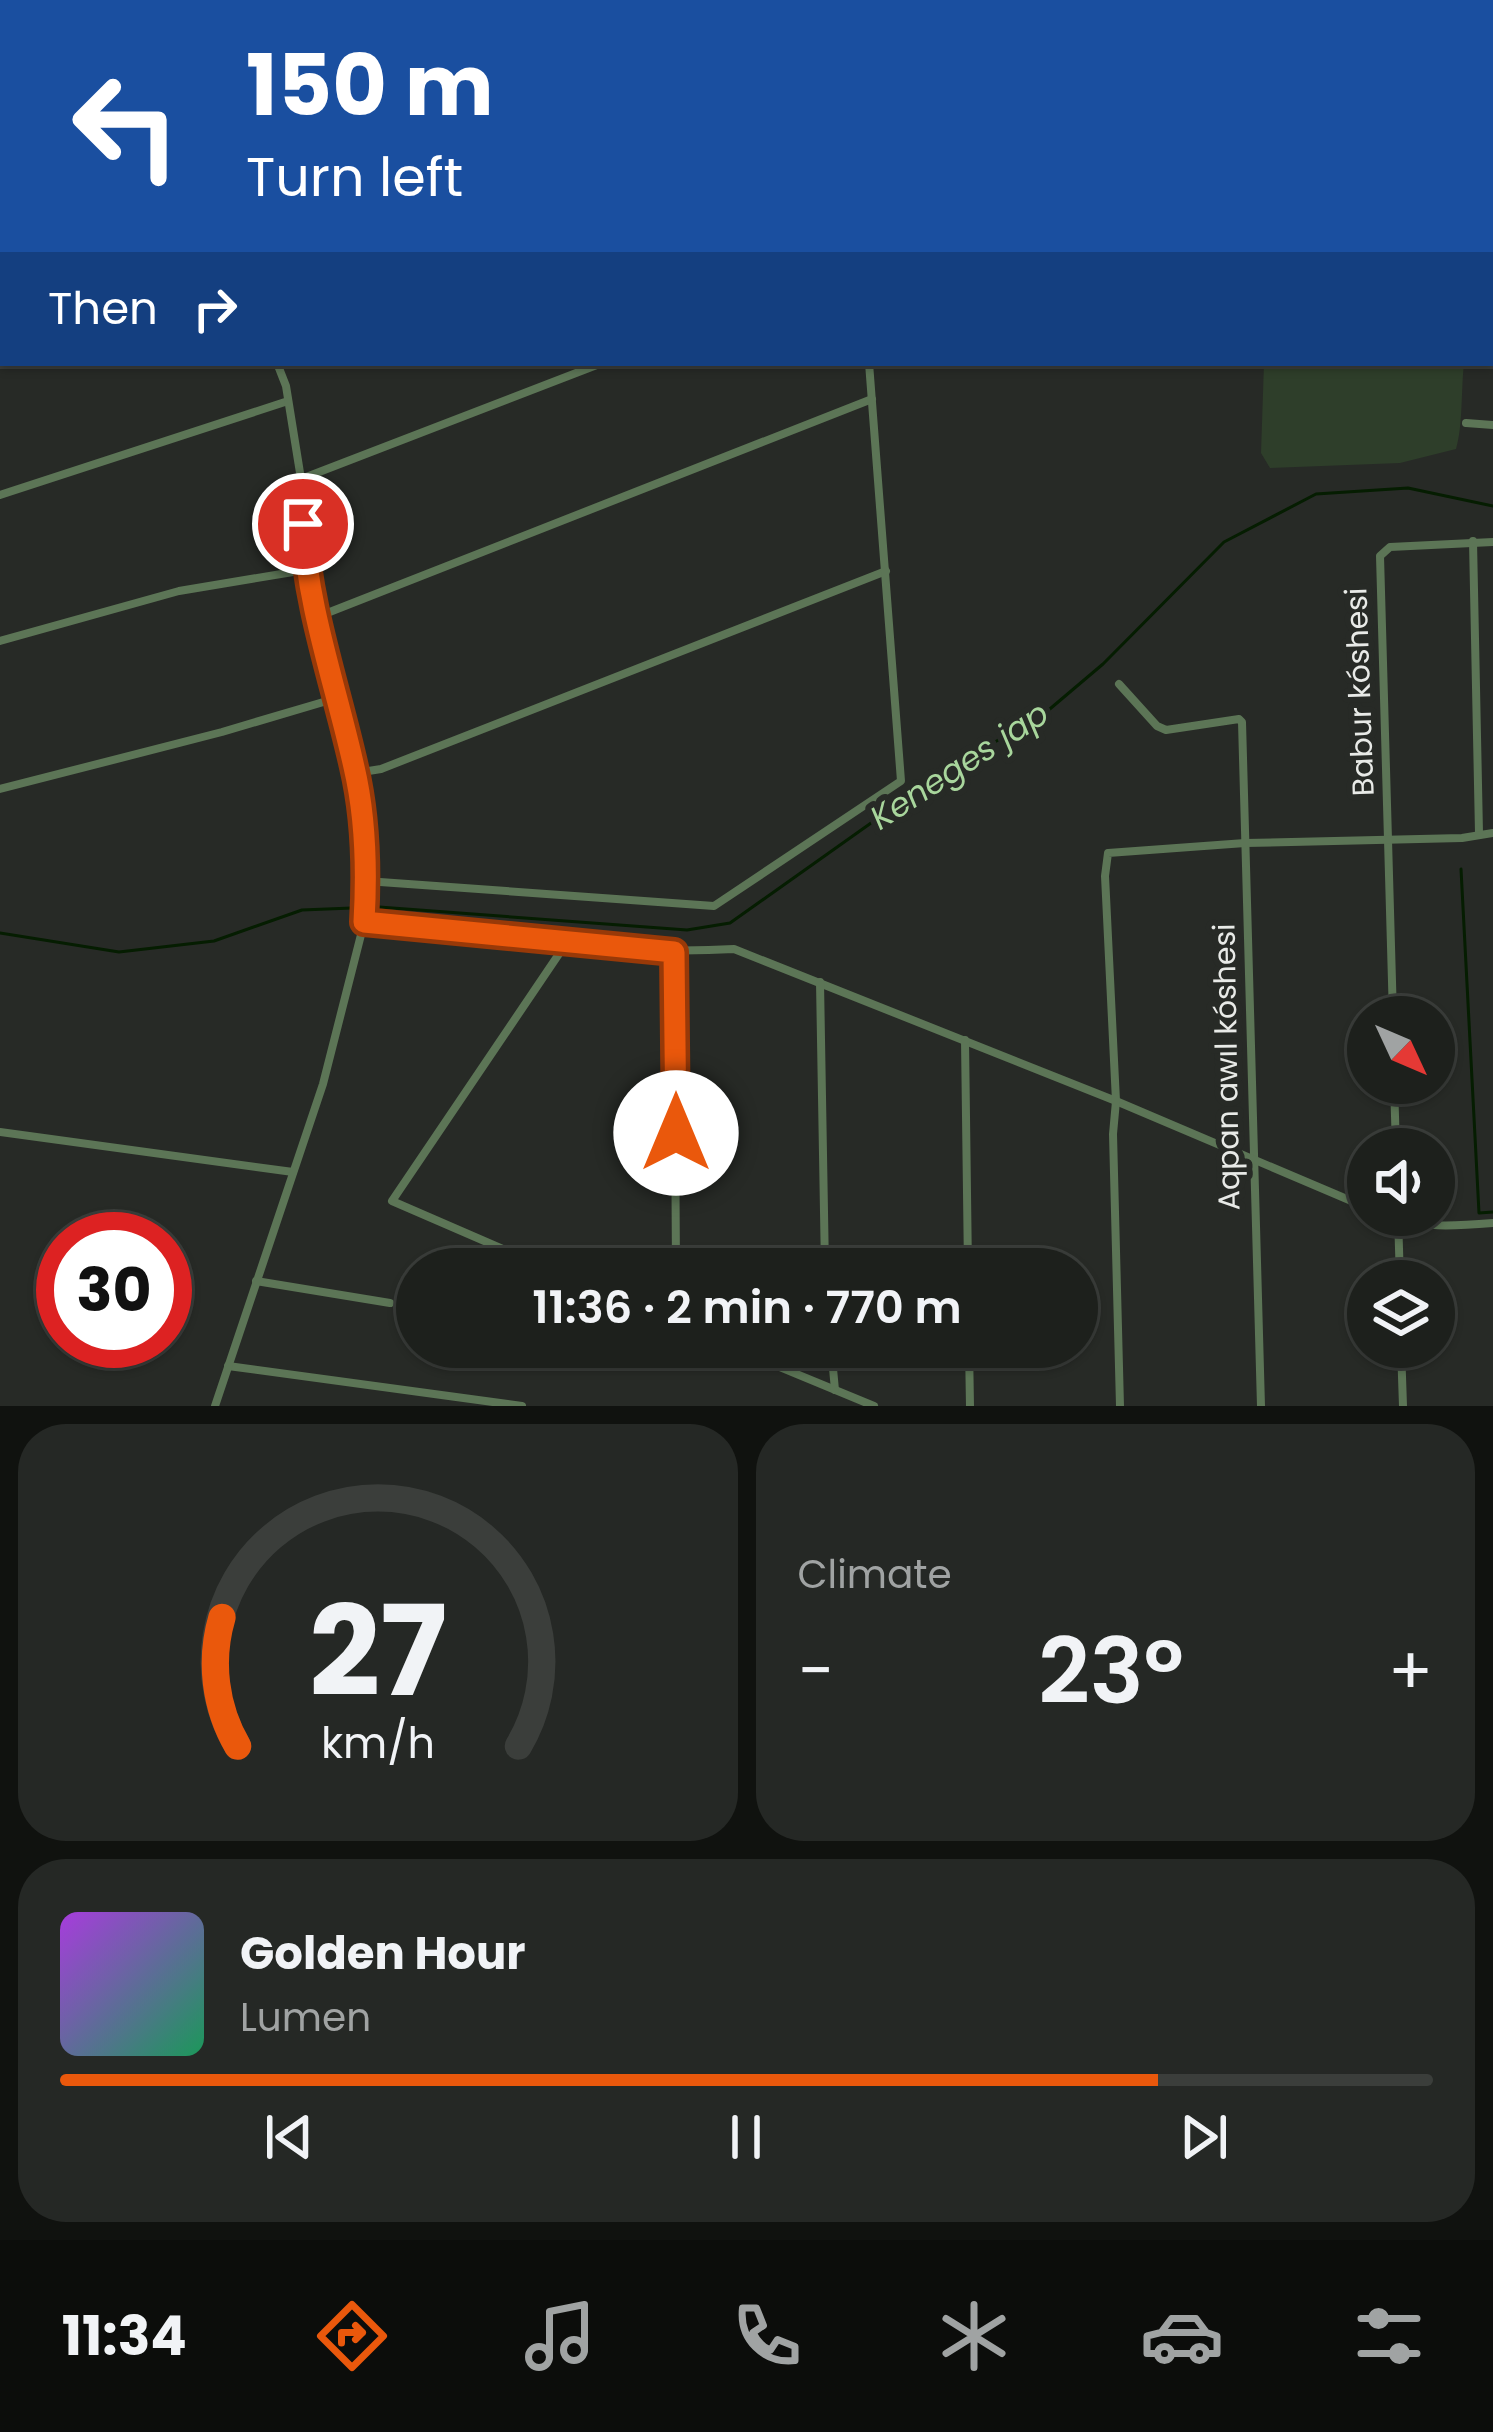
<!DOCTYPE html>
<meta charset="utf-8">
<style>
body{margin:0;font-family:Poppins,sans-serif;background:#252825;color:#f1f3f6;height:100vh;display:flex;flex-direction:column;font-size:45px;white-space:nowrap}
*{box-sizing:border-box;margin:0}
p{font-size:39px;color:#a0a3a3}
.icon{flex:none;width:66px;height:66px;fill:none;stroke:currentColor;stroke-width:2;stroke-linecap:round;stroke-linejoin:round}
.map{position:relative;height:1406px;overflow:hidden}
.drawer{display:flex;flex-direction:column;gap:18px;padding:18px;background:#10120f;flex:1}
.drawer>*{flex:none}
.hud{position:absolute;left:0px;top:0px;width:1494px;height:366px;box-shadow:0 3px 9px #0004,0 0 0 3px #3b3e3b;background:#1a4fa0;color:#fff;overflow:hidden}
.needle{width:78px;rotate:134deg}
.tools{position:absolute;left:1347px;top:996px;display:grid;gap:24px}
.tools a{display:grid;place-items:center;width:108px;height:108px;border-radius:50%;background:#1d201c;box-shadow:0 3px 9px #0004,0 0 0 3px #3b3e3b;font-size:60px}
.speed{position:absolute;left:36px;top:1212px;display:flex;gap:24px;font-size:60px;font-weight:700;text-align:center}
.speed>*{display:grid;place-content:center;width:156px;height:156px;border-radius:50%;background:#1d201c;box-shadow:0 3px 9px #0004,0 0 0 3px #3b3e3b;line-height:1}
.speed .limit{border:18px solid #d22;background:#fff;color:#111}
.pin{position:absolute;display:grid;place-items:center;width:102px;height:102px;color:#fff;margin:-51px;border:6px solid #fff;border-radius:50%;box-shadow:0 3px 12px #0007}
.me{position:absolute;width:132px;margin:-66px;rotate:0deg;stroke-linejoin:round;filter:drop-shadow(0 0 9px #0008)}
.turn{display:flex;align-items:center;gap:42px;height:252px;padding:0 48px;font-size:54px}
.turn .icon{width:156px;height:156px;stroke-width:2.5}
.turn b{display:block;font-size:84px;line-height:102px}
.then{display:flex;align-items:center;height:114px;padding:0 48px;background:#0003;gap:24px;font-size:45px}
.big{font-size:90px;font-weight:600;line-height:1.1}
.drawer .widget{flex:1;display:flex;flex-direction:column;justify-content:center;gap:18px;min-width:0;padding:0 42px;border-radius:48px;background:#252825}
.drawer .dial{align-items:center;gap:0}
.dial svg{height:312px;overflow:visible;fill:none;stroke:#3b3e3b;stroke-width:7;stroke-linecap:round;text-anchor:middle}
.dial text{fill:#f1f3f6;stroke:none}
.song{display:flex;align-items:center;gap:36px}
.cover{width:144px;height:144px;border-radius:18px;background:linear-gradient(135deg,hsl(280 70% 55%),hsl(150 70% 35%))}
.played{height:12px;border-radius:6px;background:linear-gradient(90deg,#ea580c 80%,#3b3e3b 80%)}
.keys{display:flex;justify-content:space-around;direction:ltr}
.heat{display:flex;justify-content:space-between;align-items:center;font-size:66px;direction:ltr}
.drawer .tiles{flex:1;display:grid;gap:18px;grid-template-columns:1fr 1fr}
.widget:last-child{grid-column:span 2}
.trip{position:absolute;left:396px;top:1248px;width:702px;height:120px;border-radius:60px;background:#1d201c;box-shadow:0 3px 9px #0004,0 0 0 3px #3b3e3b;font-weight:600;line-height:120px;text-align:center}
.menu{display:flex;height:192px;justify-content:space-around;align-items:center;background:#0c0d0b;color:#a0a3a3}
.menu .icon{width:84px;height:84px}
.menu .active{color:#ea580c}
.menu b{font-size:54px;color:#f1f3f6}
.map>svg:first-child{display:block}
.green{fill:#2e3e2a}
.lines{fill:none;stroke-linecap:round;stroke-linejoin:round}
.stream{stroke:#051d01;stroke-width:3}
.minor{stroke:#5c7556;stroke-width:8}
.route-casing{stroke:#983908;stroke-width:30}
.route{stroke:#ea580c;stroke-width:21}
.labels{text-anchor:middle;stroke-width:12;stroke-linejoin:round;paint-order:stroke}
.street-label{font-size:30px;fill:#e8eae7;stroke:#272a26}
.water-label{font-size:33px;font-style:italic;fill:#a8d69c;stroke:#272a26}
</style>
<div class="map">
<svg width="1493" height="1406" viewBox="0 0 1493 1406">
<rect width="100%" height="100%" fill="#272a26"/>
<path class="green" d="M1264,363H1464C1461,390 1463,426 1456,449L1400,463L1270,468L1261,453Z"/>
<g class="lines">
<g class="stream">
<path d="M1425,3L1427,0"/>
<path d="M1491,178L1493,177"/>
<path d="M0,344L3,342"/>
<path d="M1461,869L1479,1213L1493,1212"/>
<path d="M379,907L687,930L730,923L957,762L1038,719L1103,664L1224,542L1316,494L1408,488L1493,506"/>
<path d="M0,933L119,952L214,941L302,910L352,908"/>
</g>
<g class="minor">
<path d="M236,0V3"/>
<path d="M328,0V3"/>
<path d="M605,0L606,3"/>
<path d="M805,0V3"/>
<path d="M841,0L842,3"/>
<path d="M0,247H3"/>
<path d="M1466,423L1493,425"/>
<path d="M301,479L602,363"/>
<path d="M0,495L288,401"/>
<path d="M1473,541L1479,833"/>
<path d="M317,617L872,399"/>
<path d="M0,641L179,591L305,570"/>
<path d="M1119,684L1157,726L1166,730L1239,719L1242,722L1261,1406"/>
<path d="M356,773L381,769L886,571"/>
<path d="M0,789L222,732L337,698"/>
<path d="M366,881L714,906L901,781L869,363"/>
<path d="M364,923C487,936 611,956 734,949L1116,1101L1368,1208"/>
<path d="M674,952L676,1269"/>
<path d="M820,982L825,1269"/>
<path d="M1393,1017L1380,556L1390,547L1493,542"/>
<path d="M965,1040L968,1269"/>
<path d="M1394,1083L1396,1149"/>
<path d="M0,1132L293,1172"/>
<path d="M1384,1215C1418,1229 1458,1226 1493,1223"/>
<path d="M1398,1216L1400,1281"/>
<path d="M549,1269L392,1201L565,945"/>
<path d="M256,1281L390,1303"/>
<path d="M731,1347L874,1406"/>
<path d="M831,1347L835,1390"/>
<path d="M969,1347L970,1406"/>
<path d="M1401,1347L1403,1406"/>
<path d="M228,1366L522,1406"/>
<path d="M215,1406L323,1084L364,923L367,865L356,773L305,570L301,479L286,386L277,363"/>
<path d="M1120,1406L1113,1134L1116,1101L1105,876L1108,853L1245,843L1462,838L1493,833"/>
</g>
</g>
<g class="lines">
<g class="route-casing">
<path id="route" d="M303,524C307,607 336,686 354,767C366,818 367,871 364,922L674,952L676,1133"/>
</g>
<use href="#route" class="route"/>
</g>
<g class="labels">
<g class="street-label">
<text transform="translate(1360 692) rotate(-92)" y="10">Babur kóshesi</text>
<text transform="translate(1227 1067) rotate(-91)" y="10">Aqpan awıl kóshesi</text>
</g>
<g class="water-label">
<text transform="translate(959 765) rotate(-33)" y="12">Keneges jap</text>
</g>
</g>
</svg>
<div class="tools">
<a><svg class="needle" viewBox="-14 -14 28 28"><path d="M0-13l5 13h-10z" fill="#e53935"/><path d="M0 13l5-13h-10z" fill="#a0a3a3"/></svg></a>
<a><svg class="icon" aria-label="sound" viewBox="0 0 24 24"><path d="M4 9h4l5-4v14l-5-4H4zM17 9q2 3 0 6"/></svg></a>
<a><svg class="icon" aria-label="layers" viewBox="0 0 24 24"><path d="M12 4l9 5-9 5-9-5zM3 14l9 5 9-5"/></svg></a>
</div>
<div class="speed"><div class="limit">30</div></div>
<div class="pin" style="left:303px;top:524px;background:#d93025"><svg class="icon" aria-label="arrive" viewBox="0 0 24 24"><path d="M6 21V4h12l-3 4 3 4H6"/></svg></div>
<svg class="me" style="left:676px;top:1133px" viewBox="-20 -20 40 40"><circle r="19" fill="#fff"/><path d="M0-13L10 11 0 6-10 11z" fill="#ea580c"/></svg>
<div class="trip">11:36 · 2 min · 770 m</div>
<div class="hud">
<div class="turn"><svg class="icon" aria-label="left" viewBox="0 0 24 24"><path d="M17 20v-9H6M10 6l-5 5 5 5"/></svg><div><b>150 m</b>Turn left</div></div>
<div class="then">Then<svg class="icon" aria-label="right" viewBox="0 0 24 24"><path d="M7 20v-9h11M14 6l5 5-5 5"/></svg></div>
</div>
</div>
<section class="drawer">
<div class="tiles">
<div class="widget dial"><svg viewBox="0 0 100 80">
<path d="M14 69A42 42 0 1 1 86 69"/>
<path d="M14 69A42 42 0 0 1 10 36" stroke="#ea580c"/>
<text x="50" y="56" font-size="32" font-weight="700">27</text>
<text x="50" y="72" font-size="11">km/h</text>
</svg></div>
<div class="widget"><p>Climate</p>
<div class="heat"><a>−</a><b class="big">23°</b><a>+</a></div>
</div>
<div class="widget">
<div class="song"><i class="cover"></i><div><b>Golden Hour</b><p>Lumen</p></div></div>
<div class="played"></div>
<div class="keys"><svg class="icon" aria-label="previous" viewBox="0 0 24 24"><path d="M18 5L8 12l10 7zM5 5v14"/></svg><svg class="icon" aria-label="pause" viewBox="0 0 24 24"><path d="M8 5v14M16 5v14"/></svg><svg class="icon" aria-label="next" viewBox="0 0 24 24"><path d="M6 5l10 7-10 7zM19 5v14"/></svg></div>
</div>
</div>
</section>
<nav class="menu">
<b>11:34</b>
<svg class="icon active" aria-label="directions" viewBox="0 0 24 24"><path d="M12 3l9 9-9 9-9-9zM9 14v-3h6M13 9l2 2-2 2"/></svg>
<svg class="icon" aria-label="music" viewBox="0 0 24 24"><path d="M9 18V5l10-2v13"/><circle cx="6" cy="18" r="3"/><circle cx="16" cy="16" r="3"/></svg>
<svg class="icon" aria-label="phone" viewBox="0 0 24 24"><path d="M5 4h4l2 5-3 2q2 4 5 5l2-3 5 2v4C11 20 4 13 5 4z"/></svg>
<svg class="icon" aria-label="climate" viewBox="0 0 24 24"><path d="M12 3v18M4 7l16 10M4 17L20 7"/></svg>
<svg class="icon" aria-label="car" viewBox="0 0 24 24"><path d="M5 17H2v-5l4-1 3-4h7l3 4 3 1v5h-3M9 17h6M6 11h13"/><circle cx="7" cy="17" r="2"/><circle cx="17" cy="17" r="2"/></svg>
<svg class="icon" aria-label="filters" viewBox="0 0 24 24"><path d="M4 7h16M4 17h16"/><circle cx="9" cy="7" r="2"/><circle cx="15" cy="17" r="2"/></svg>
</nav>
